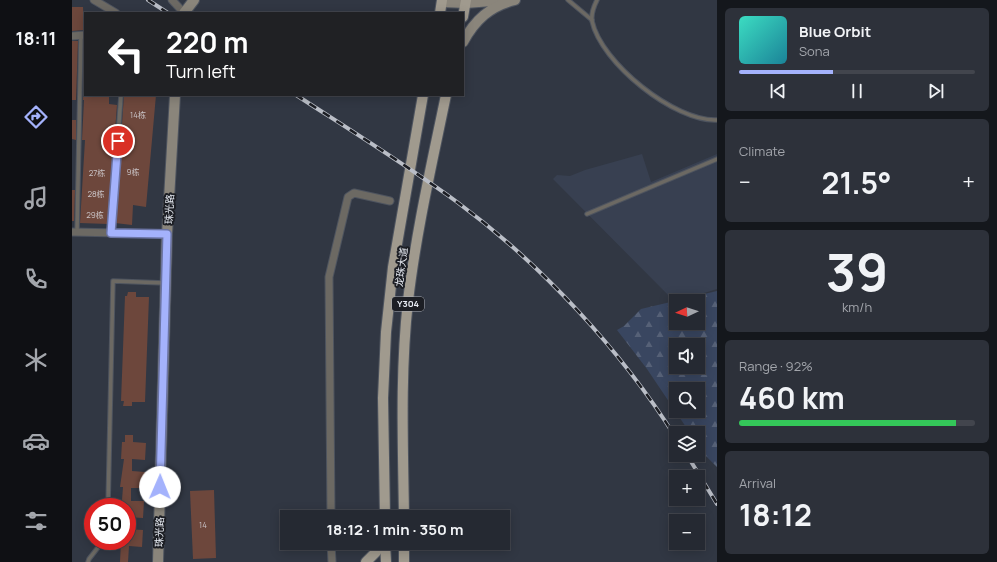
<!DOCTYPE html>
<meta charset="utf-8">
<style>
body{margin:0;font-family:Manrope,"Noto Sans SC",sans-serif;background:#2d313a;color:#f1f3f6;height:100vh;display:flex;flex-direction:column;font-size:15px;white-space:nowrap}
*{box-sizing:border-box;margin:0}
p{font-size:13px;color:#a3a6ac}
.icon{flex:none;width:22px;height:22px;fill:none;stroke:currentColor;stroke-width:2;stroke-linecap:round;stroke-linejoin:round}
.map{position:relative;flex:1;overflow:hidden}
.details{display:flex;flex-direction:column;gap:8px;padding:8px;background:#14171c;width:280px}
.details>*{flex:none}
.hud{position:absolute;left:12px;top:12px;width:380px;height:84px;border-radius:0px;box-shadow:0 2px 10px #0003,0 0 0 1px #42454d;background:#202124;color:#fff;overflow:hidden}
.needle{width:26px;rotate:266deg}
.controls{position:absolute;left:597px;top:294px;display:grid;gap:8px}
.controls a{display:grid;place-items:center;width:36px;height:36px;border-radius:0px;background:#252932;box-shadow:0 2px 10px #0003,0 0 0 1px #42454d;font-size:20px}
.speed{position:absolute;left:12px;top:498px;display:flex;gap:8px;font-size:20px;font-weight:700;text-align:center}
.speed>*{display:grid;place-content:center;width:52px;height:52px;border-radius:50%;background:#252932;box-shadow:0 2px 10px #0003,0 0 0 1px #42454d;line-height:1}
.speed .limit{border:6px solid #d22;background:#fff;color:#111}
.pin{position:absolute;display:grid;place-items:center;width:34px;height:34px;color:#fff;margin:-17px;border:2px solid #fff;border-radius:50%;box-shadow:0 1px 4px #0007}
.me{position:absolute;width:44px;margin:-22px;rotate:1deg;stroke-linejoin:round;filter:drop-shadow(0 0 3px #0008)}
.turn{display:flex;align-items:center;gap:14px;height:84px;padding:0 16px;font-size:18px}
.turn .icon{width:52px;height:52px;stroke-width:2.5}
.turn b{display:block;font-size:28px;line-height:34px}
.big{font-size:30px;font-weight:700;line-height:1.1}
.details .tile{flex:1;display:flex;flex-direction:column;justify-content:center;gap:6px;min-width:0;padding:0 14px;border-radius:6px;background:#2d313a}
.details .dial{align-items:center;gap:0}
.dial b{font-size:52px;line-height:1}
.song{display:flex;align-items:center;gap:12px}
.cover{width:48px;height:48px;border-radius:6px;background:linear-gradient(135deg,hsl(170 70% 55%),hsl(190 70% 35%))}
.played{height:4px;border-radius:2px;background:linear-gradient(90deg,#a4b2fc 40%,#42454d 40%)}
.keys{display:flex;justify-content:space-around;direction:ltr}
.heat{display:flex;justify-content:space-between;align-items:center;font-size:22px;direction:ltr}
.charge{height:6px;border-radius:3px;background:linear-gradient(90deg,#34c759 92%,#42454d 0)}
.trip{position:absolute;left:208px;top:510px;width:230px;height:40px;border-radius:0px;background:#252932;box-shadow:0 2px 10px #0003,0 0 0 1px #42454d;font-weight:700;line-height:40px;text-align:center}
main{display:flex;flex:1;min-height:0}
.dock{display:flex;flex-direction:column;width:72px;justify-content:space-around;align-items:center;background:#0f1014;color:#a3a6ac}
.dock .icon{width:28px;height:28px}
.dock .active{color:#a4b2fc}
.dock b{font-size:18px;color:#f1f3f6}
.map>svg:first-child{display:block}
.built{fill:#384051}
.forest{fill:url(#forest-firs);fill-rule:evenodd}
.building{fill:#6d473c}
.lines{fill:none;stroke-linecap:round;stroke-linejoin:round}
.service-casing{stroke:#4e545f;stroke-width:5.5}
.minor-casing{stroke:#4e545f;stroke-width:9}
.secondary-casing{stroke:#4e545f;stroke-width:12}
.primary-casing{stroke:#4e545f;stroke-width:12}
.service{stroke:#6c6963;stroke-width:3.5}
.minor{stroke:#6c6963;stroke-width:7}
.secondary{stroke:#8a857b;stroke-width:10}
.primary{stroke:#a09a8e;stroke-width:10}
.rail-casing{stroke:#babec7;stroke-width:4}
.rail{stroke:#1c1e24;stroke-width:2.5;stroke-dasharray:8;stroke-linecap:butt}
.route-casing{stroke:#6b74a4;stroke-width:10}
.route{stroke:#a4b2fc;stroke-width:7}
.labels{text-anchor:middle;stroke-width:4;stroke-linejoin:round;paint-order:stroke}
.number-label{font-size:8px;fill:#c9c3c6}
.shield{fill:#1c1e24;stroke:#abaeb6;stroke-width:1}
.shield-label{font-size:9px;font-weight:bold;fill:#e8ecf4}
.street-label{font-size:10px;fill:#e8ecf4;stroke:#1c1e24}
</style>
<main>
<nav class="dock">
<b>18:11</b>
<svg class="icon active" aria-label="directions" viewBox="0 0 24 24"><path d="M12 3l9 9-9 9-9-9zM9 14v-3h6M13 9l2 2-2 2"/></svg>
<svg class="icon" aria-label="music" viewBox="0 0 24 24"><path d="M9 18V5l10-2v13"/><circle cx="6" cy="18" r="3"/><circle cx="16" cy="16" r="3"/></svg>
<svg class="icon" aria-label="phone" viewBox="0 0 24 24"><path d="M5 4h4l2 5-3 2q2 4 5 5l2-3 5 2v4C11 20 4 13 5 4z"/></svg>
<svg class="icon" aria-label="climate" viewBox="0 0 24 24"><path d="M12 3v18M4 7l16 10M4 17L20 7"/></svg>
<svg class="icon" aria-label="car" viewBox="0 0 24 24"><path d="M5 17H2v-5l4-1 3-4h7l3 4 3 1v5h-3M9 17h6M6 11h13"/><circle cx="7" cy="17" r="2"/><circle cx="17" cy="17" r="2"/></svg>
<svg class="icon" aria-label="filters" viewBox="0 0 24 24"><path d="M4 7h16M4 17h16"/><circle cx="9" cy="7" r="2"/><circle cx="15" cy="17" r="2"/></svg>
</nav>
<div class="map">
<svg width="645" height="562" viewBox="0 0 645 562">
<defs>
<pattern id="forest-firs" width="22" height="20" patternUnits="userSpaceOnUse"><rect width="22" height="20" fill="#394660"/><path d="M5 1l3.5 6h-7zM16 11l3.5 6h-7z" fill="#566177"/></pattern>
</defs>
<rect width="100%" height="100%" fill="#313743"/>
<path class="built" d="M570,154L579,182L645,154V289L603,302L481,179L485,175L498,176L513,170Z"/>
<path class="forest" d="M645,291V467C633,455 626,450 626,433H618L575,369L545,330L552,326L569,309ZM604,301H626V323H604ZM604,345H626V367H604ZM604,389H626V411H604Z"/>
<g class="building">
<path d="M0,7H11L12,30L0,31Z"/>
<path d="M0,41H6L4,100H0Z"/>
<path d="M12,65L13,95H37V104L45,105L36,224L8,223L13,140H10L12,100H11Z"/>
<path d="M52,95H84L74,207L61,205L60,225L43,223Z"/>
<path d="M0,120H4V140L0,139Z"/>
<path d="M0,190H3L2,221H0Z"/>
<path d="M56,292H64V297H77L73,402H60V406H51L52,401H49L53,296H55Z"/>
<path d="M53,435H61V442L74,443L73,460L60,459V471L73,472L72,488H59V501H72L71,518L55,517V507H48V500H50L51,487H48L52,459H49L50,442H53Z"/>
<path d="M142,490L144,558L121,559L118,491Z"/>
<path d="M55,529L71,530L70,547L57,546L56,562H48L49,541H55Z"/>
</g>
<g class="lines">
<g class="service-casing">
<g id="service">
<path d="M496,0L520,20"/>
<path d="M525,0C522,6 519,14 520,21C529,63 603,122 645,120"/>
<path d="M515,214L645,159"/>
<path d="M5,232L9,35"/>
<path d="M39,233L49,95"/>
<path d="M36,507L41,281L93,283"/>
<path d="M16,562L17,559L31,541"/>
</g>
</g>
<g class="minor-casing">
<g id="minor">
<path d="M22,0L44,13"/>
<path d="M100,0L112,13"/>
<path d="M0,36L13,35"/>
<path d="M0,232L95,234"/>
<path d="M259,517L257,277L276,197L282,193L318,201"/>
<path d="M259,543L260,562"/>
</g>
</g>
<g class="secondary-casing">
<g id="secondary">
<path d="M370,2L394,3L432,0"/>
<path d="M112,13L122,0"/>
<path d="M391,42C403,20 418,6 443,0"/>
<path d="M86,562L95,234L103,95"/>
</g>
</g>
<g class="primary-casing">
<g id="primary">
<path d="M368,13L370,0"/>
<path d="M391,17L394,0"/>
<path d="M313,517L311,398L314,332L321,267L351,95"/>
<path d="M332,517C331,445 328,373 336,301C344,232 360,163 374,95"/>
<path d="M313,543L314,562"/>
<path d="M332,543V562"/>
<path d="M294,562L304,552L308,543"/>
</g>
</g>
<use href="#service" class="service"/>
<use href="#minor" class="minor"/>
<use href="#secondary" class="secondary"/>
<use href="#primary" class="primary"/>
<g class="rail-casing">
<g id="rail">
<path d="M76,0L96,13"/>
<path d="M224,95C278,130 333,164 385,202C469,264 549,350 604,438"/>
<path d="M615,455L645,504"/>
</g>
</g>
<use href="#rail" class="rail"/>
</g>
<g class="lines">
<g class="route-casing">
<path id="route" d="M46,141L39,233L95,234L88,487"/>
</g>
<use href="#route" class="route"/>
</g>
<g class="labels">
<g class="number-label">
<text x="66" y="118">14栋</text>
<text x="61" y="175">9栋</text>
<text x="25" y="176">27栋</text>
<text x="24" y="197">28栋</text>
<text x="23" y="218">29栋</text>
<text x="131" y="528">14</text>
</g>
<rect class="shield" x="320" y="297" width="32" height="14" rx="3"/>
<g class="shield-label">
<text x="336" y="307">Y304</text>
</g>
<g class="street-label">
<text transform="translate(97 209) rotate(-87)" y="4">珠光路</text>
<text transform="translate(329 267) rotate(-82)" y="4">龙珠大道</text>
<text transform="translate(87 532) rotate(-88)" y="4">珠光路</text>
</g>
</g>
</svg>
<div class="controls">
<a><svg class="needle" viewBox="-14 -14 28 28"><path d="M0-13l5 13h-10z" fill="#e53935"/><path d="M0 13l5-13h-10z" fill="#a3a6ac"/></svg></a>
<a><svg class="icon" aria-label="sound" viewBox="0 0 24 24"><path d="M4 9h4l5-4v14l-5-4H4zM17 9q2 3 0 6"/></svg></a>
<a><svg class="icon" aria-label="search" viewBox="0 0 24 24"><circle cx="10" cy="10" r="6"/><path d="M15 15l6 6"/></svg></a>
<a><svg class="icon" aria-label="layers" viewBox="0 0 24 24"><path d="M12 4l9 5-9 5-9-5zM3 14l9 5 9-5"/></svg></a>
<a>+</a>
<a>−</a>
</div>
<div class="speed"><div class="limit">50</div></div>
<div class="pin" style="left:46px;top:141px;background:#d93025"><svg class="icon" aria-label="arrive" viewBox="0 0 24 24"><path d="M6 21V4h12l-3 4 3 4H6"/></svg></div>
<svg class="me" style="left:88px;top:487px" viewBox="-20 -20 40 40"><circle r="19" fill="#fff"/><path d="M0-13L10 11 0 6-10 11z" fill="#a4b2fc"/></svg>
<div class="trip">18:12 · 1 min · 350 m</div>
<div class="hud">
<div class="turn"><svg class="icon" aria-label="left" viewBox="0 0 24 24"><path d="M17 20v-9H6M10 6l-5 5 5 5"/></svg><div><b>220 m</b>Turn left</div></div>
</div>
</div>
<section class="details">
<div class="tile">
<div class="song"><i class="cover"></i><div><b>Blue Orbit</b><p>Sona</p></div></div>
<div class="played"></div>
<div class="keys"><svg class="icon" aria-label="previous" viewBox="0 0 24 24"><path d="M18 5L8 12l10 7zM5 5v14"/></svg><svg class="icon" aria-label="pause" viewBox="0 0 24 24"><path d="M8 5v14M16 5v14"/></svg><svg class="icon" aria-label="next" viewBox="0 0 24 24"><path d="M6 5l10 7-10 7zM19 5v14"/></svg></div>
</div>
<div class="tile"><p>Climate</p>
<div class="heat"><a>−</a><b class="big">21.5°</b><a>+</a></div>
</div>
<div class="tile dial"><b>39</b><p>km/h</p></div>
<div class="tile"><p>Range · 92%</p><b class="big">460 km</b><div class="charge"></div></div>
<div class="tile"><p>Arrival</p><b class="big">18:12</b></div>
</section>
</main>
